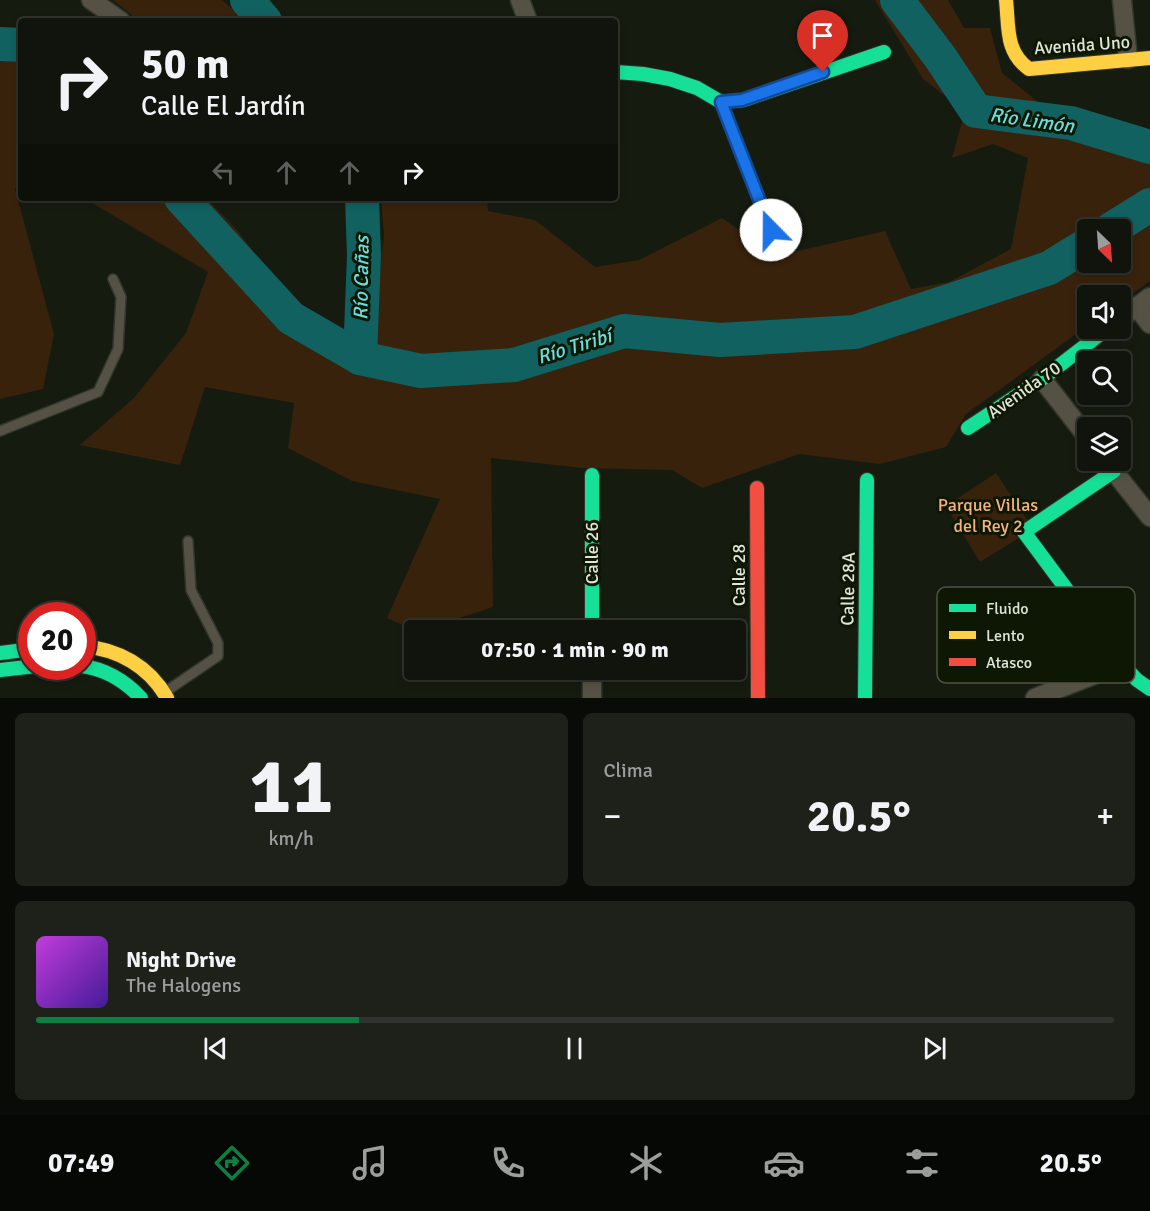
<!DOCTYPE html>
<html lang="es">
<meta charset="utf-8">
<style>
body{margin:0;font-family:Signika,sans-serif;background:#1e211a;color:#f1f3f6;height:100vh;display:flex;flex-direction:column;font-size:22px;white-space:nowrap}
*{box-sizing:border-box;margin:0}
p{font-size:20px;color:#9c9e9d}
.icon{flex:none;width:33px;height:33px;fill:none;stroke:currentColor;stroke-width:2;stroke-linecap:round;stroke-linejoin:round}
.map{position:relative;height:698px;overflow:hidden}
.drawer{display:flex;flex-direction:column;gap:15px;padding:15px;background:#090b07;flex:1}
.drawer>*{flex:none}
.banner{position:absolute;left:18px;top:18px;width:600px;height:183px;border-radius:6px;box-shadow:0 3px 9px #0003,0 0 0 2px #30332d;background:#10140c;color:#f1f3f6;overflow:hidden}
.needle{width:39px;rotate:155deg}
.buttons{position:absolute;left:1077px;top:219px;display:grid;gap:12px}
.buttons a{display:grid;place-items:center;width:54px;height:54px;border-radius:6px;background:#10140c;box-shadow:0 3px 9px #0003,0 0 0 2px #30332d;font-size:30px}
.speed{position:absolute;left:18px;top:602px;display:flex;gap:12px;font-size:30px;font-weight:700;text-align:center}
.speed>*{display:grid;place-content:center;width:78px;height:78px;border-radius:50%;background:#10140c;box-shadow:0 3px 9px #0003,0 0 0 2px #30332d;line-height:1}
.speed .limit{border:9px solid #d22;background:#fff;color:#111}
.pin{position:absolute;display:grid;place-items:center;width:51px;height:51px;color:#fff;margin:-62px -26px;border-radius:50% 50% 50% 0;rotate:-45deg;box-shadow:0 0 6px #0007}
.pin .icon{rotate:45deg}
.me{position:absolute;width:66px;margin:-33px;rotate:338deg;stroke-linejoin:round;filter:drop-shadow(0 0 4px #0008)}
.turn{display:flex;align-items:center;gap:21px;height:126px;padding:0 24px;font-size:27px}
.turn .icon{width:78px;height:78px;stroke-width:2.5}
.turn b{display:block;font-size:42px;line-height:51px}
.lanes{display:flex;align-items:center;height:57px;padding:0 24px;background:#0003;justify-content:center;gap:30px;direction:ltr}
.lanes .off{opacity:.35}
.big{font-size:45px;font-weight:700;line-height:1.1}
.drawer .tile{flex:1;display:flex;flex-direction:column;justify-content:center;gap:9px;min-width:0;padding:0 21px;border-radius:9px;background:#1e211a}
.drawer .dial{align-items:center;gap:0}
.dial b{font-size:78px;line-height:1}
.song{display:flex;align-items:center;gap:18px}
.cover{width:72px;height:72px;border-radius:9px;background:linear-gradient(135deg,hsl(290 70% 55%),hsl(260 70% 35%))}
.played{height:6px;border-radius:3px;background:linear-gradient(90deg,#0b8043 30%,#30332d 30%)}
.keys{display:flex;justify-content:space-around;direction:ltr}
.heat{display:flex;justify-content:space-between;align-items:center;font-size:33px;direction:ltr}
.drawer .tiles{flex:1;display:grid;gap:15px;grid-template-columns:1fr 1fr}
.tile:last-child{grid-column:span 2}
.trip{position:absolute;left:404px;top:620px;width:342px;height:60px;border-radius:6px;background:#10140c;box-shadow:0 3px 9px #0003,0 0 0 2px #30332d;font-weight:700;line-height:60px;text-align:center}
.menu{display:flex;height:96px;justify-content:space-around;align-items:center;background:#060805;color:#9c9e9d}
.menu .icon{width:42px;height:42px}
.menu .selected{color:#0b8043}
.menu b{font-size:27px;color:#f1f3f6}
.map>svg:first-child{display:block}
.green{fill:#38220c;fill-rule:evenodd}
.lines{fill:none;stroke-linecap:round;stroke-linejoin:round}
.river{stroke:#116161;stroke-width:34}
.lane-casing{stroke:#32362d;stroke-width:12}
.street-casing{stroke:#32362d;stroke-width:21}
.fast-casing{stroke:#32362d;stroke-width:16}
.slow-casing{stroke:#32362d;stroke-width:16}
.jam-casing{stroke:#32362d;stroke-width:16}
.lane{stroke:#555245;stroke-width:9}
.street{stroke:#555245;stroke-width:18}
.fast{stroke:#16e098;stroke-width:14}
.slow{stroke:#ffcf43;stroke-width:14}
.jam{stroke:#f24e42;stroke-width:14}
.route-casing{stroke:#114b97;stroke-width:15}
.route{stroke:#1a73e8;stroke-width:10}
.labels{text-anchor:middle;stroke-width:6;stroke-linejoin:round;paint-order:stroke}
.street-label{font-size:18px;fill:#dfe5d8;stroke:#0e1604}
.park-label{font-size:18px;fill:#f6b47c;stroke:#0e1604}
.water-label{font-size:20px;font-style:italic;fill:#69ddde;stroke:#0e1604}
.key{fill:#0e1604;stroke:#4d5444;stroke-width:1.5}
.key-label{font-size:16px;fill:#dfe5d8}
</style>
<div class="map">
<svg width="1150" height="698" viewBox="0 0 1150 698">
<rect width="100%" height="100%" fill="#161b10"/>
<g class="green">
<path d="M113,0H222L241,17L238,21H139Z"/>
<path d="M875,0H948L964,28H990L1002,73L1047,109L1150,140V281L1121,302L1120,296H1088L1087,326L966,414L946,447L880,464L799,454L702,488L672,470L583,468L491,458L493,607L423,630H414L387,618L440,499L352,481L288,448L294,403L205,387L180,465L80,445L134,398L186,333L208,272L84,198H206L237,230L336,362L376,310L384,235L381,198H487L488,211L535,220L595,267L639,260L722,218L776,256L885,231L911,289L949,282L1011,249L1028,158L993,144L952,158L965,111L923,79ZM1088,230H1120V262H1088Z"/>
<path d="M0,33L21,35V182L15,189L54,334L43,389L0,399Z"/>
<path d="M996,473L1028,521L1019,538L980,562L946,506Z"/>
</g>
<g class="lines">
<g class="river">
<path d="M247,0L265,21"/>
<path d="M897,0L940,57L976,111L1071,123L1150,147"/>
<path d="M0,44L21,45"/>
<path d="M181,198L291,318L360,358L421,371L514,365L624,331L720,340L855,332L1049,268L1088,244"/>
<path d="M1110,230L1150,205"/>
<path d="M360,358L364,255L362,198"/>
</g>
<g class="lane-casing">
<g id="lane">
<path d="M721,105L771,230"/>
<path d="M0,431L98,392L118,349L121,297L113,279"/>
<path d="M165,692L218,656V643L191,590L188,541"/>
</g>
</g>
<g class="street-casing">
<g id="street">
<path d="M91,0L121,21"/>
<path d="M520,0L528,21"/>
<path d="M1122,0L1128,59"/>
<path d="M1137,307L1150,324"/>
<path d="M1120,319L1150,297"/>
<path d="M1042,379L1088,438"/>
<path d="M1105,460L1150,517"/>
<path d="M592,669V698"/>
<path d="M1035,698L1122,664"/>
</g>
</g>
<g class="fast-casing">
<g id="fast">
<path d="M615,72L643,74L670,79L697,88L721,102L743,100L884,52"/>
<path d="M968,428L1042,379L1108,328"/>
<path d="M1114,471L1024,532L1122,664L1137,680L1150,689"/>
<path d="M592,475V630"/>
<path d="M0,653L32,649"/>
<path d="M82,666C105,669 125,681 141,698"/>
<path d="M0,670L36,666"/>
<path d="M865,698L867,480"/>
</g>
</g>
<g class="slow-casing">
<g id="slow">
<path d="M1006,0C1009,27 1005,52 1029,69L1150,58"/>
<path d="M82,646C118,649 149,666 167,698"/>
</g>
</g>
<g class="jam-casing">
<path id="jam" d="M757,488L758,698"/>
</g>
<use href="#lane" class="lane"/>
<use href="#street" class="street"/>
<use href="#fast" class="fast"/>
<use href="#slow" class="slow"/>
<use href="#jam" class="jam"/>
</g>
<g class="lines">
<g class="route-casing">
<path id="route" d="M771,230L721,102L742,100L823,72"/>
</g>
<use href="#route" class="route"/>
</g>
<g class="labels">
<g class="street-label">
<text transform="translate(1082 45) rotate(-4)" y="6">Avenida Uno</text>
<text transform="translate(1024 390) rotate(-35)" y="6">Avenida 70</text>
<text transform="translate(592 553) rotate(-90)" y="6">Calle 26</text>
<text transform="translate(739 575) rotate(-90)" y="6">Calle 28</text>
<text transform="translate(848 589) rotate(-89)" y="6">Calle 28A</text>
</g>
<g class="park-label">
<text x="988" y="511">Parque Villas<tspan x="988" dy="21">del Rey 2</tspan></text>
</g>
<g class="water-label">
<text transform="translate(1032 120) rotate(8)" y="7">Río Limón</text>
<text transform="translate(361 278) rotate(-89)" y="7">Río Cañas</text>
<text transform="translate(574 346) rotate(-17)" y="7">Río Tiribí</text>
</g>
</g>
<rect x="937" y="587" width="198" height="96" rx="9" class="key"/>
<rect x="949" y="604" width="27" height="8" fill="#16e098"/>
<rect x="949" y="631" width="27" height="8" fill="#ffcf43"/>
<rect x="949" y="658" width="27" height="8" fill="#f24e42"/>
<g class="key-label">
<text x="986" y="614">Fluido</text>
<text x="986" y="641">Lento</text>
<text x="986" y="668">Atasco</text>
</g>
</svg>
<div class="buttons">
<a><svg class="needle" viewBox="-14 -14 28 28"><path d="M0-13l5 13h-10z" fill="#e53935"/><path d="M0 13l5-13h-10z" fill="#9c9e9d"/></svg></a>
<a><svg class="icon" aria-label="sound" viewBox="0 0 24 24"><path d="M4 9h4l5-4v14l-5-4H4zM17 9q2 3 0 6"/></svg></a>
<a><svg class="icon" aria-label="search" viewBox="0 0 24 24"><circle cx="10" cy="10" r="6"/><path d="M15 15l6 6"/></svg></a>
<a><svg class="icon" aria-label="layers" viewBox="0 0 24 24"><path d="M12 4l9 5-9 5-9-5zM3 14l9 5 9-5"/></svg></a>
</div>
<div class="speed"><div class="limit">20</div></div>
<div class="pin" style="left:823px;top:72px;background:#d93025"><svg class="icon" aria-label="arrive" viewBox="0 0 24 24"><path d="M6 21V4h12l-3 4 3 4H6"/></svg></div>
<svg class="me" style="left:771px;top:230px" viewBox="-20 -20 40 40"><circle r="19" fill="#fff"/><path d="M0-13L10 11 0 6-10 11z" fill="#1a73e8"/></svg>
<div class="trip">07:50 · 1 min · 90 m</div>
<div class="banner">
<div class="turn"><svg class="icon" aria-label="right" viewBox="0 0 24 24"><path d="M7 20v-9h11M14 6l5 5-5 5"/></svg><div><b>50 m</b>Calle El Jardín</div></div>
<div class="lanes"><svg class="icon off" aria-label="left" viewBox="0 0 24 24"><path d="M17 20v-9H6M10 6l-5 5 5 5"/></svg><svg class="icon off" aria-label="ahead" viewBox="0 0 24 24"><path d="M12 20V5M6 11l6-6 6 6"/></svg><svg class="icon off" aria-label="ahead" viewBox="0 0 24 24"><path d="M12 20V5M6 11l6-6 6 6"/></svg><svg class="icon" aria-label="right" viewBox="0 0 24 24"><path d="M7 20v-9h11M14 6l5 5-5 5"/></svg></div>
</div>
</div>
<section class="drawer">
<div class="tiles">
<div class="tile dial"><b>11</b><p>km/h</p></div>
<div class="tile"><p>Clima</p>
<div class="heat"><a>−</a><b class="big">20.5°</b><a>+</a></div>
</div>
<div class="tile">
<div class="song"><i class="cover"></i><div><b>Night Drive</b><p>The Halogens</p></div></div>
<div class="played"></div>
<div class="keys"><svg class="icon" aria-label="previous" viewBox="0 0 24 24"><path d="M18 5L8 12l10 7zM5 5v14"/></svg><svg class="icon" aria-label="pause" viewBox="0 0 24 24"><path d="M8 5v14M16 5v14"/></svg><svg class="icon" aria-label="next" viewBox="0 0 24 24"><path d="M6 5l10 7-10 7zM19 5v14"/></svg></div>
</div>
</div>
</section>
<nav class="menu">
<b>07:49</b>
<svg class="icon selected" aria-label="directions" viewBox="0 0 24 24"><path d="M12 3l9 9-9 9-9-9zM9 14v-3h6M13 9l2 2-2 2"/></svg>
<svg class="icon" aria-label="music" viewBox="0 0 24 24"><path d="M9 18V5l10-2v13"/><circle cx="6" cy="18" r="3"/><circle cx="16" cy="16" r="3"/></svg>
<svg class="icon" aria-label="phone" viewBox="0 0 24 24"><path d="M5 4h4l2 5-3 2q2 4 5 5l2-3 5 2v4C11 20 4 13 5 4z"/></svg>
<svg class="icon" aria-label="climate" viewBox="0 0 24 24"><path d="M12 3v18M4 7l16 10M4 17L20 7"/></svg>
<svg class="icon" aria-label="car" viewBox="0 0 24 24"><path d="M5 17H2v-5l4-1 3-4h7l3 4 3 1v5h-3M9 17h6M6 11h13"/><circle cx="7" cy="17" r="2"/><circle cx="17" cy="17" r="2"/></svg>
<svg class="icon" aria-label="filters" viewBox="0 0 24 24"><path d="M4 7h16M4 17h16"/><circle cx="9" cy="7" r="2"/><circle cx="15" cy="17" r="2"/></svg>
<b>20.5°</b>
</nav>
